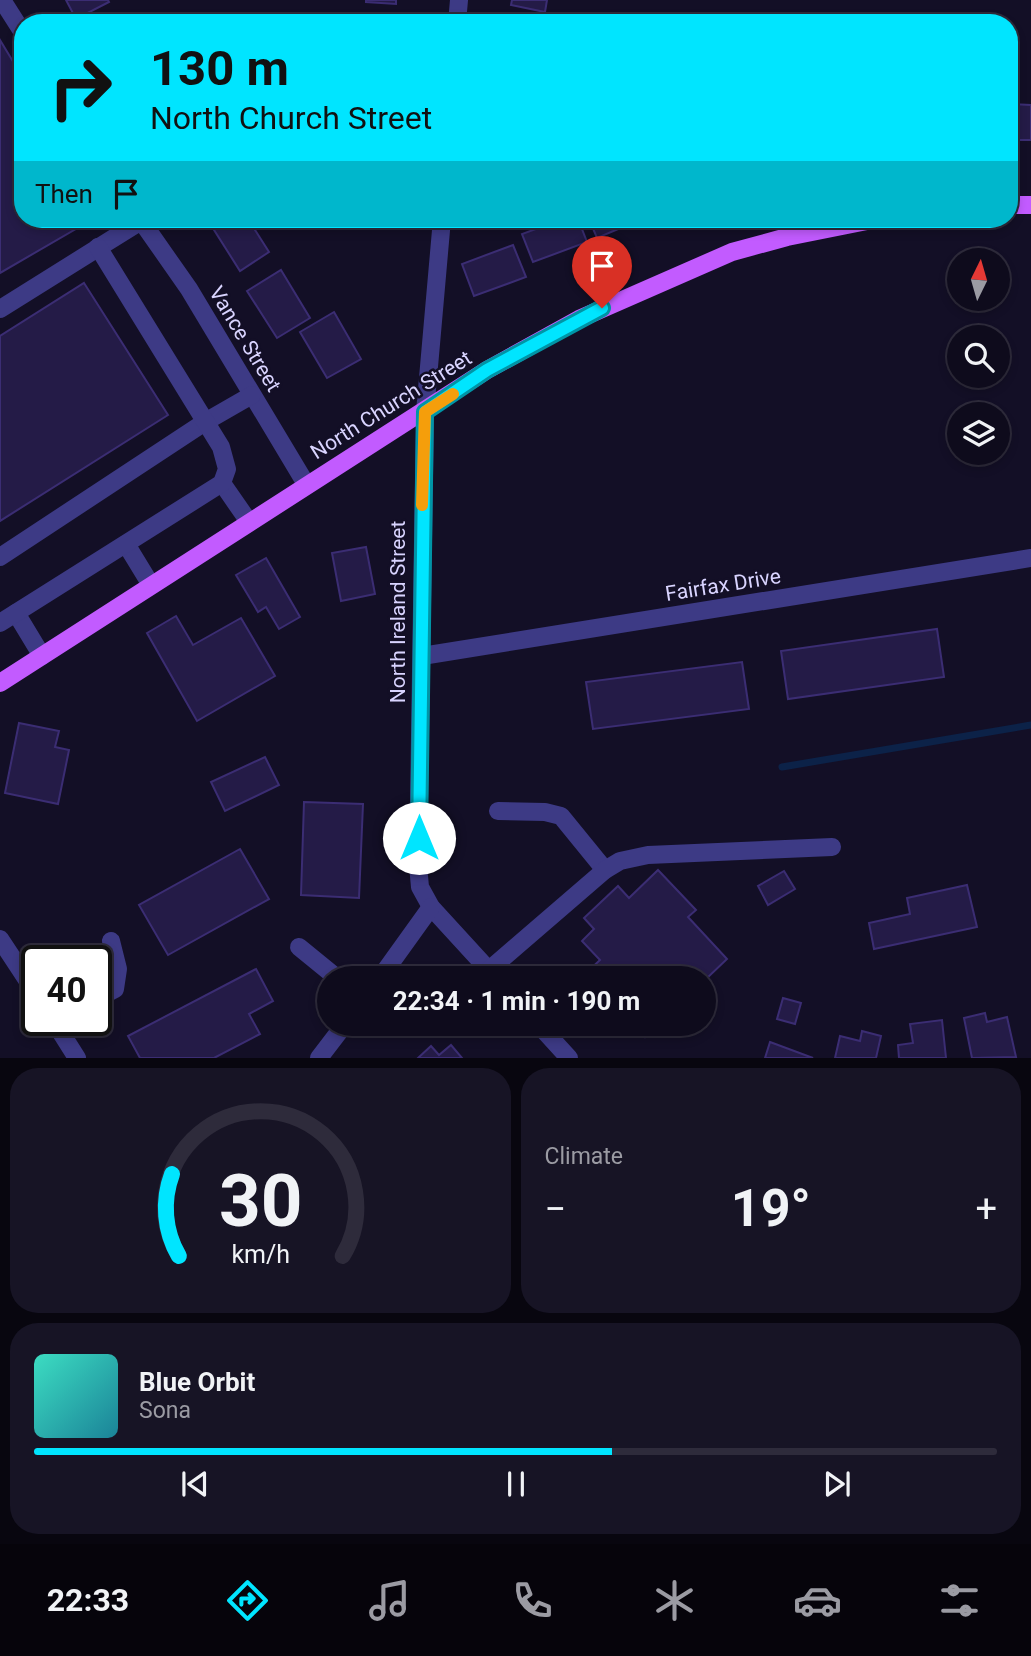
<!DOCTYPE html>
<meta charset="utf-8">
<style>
body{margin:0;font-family:Roboto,sans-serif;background:#171425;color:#f1f3f6;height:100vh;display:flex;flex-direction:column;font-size:26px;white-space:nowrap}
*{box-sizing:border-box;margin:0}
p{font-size:23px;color:#9b9ba3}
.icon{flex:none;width:38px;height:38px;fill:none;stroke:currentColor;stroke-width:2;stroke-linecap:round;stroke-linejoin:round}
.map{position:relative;height:1058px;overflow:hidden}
.sheet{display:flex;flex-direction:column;gap:10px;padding:10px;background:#08060f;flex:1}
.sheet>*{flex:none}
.hud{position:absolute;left:14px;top:14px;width:1004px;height:214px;border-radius:28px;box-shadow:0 4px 10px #0003,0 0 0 2px #2e2b3b;background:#00e5ff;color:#111;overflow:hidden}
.needle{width:46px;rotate:5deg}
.controls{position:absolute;left:947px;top:248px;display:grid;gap:14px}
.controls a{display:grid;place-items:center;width:63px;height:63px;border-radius:50%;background:#0e0b1c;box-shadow:0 4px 10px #0003,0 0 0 2px #2e2b3b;font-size:35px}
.speed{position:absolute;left:21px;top:945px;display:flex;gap:14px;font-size:35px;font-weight:700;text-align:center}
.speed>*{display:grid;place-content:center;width:91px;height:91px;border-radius:50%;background:#0e0b1c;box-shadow:0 4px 10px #0003,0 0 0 2px #2e2b3b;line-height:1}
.speed .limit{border:4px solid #111;border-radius:10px;background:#fff;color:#111}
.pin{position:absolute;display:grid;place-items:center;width:60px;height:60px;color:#fff;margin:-72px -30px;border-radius:50% 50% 50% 0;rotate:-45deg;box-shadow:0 0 7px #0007}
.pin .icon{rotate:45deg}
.me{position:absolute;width:77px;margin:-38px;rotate:0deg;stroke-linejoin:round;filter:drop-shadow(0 0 5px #0008)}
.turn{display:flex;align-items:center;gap:24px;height:147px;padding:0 21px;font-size:32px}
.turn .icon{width:91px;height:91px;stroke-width:2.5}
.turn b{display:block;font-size:49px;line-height:60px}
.then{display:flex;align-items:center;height:66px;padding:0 21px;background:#0003;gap:14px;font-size:26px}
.big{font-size:52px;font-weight:700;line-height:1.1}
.sheet .tile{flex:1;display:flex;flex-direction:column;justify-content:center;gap:10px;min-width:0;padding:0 24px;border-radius:28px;background:#171425}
.sheet .dial{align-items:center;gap:0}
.dial svg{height:182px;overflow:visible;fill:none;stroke:#2e2b3b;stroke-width:7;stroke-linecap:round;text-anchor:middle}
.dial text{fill:#f1f3f6;stroke:none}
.song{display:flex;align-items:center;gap:21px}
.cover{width:84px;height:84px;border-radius:10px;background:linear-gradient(135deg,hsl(170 70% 55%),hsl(190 70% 35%))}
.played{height:7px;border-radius:4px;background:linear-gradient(90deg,#00e5ff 60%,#2e2b3b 60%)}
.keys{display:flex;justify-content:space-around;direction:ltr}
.heat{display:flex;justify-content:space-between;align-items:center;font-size:38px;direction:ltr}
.sheet .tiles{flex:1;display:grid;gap:10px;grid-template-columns:1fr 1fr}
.tile:last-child{grid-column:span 2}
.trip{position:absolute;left:317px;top:966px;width:399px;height:70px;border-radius:35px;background:#0e0b1c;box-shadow:0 4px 10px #0003,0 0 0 2px #2e2b3b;font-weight:700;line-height:70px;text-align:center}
.tabs{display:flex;height:112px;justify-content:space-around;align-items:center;background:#06040b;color:#9b9ba3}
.tabs .icon{width:49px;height:49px}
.tabs .on{color:#00e5ff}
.tabs b{font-size:32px;color:#f1f3f6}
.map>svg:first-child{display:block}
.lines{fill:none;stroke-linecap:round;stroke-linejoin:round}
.stream{stroke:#0c2248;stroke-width:7}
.building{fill:#241b47;stroke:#3b2d73;stroke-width:2}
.minor{stroke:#3d3a85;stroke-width:18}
.major{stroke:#c25bff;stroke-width:18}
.route-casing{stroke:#0095a6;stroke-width:18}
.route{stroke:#00e5ff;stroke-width:12}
.slow{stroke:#f59e0b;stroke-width:12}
.labels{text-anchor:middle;stroke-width:5;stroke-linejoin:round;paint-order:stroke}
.street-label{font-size:21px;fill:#d9d4ff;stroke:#130f26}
</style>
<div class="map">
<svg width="1031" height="1058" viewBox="0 0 1031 1058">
<rect width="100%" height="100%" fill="#130f26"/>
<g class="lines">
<path class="stream" d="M782,767L1031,725"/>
</g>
<g class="building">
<path d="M66,0H108L109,2L76,19Z"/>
<path d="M366,0H396V4L366,2Z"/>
<path d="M512,0H547L545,12L511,5Z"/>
<path d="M0,40L23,78V219H93L0,273Z"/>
<path d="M1010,104L1031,105V140H1010Z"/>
<path d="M214,219H248L269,252L240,271L209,222Z"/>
<path d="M563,219H578L587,242L533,262L522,234Z"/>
<path d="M589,219H642L597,238Z"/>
<path d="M513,245L526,277L474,296L462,264Z"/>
<path d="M281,270L310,318L277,338L247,291Z"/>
<path d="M84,283L168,415L0,521V336Z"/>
<path d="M334,312L361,359L327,378L300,332Z"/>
<path d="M366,547L375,594L341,601L332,553Z"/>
<path d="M266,558L300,617L279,629L266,607L258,612L236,575Z"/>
<path d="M176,616L193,645L241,618L275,676L197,721L147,633Z"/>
<path d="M937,629L944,677L788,699L781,651Z"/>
<path d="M742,662L749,709L593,729L586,682Z"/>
<path d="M19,723L59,731L55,747L69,750L58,804L5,793Z"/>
<path d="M265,757L279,785L225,811L211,782Z"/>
<path d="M304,802L363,804L359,898L301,895Z"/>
<path d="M240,849L269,899L168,955L139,905Z"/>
<path d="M658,870L696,910L688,917L727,959L704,981V978H589L585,974L600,960L582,941L594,929L584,918L618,886L629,898Z"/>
<path d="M784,871L795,889L768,905L758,886Z"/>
<path d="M967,885L977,927L874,949L869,923L910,914L907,898Z"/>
<path d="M256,969L273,1001L249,1014L260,1034L214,1058H140L128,1036Z"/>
<path d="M783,998L801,1003L795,1024L777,1019Z"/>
<path d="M985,1013L987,1022L1007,1017L1016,1057L972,1058L964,1018Z"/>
<path d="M942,1020L946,1058H899L898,1045L913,1043L910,1024Z"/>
<path d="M632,1024H659L645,1037Z"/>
<path d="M862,1031L881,1036L876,1058H835L840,1036L860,1041Z"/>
<path d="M770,1042L813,1058H765Z"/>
<path d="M451,1045L462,1058H418L431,1046L439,1055Z"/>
</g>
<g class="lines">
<g class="minor">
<path d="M2,0L23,33"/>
<path d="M457,23L459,0"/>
<path d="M140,219L189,289L306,484"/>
<path d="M442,219L425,412L418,865L420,887L431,907L496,978"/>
<path d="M0,309L141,221"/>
<path d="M222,483L249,522"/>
<path d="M126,544L151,585"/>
<path d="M0,557L205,422L252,395"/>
<path d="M16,613L42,656"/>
<path d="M0,623L222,483L227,469L221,447L98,247"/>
<path d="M422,656L1031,558"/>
<path d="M498,811L545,812L561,816L605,870"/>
<path d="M0,939L37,995"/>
<path d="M299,947L337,978"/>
<path d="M489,970L605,870L620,861L648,855L832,847"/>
<path d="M380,978L431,907"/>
<path d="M96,999L115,989L118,969L111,941"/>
<path d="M53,1020L77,1058"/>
<path d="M538,1024L569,1058"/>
<path d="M319,1058L345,1024"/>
</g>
<g class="major">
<path d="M1010,205H1031"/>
<path d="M0,683L487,370L579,319L732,252L787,237L877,219"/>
</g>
</g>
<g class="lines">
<g class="route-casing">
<path id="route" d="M419,838L425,412L487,370L602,308"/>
</g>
<use href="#route" class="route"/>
<path class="slow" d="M422,505L425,412L453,394"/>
</g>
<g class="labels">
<g class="street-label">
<text transform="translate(245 339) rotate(59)" y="7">Vance Street</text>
<text transform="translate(391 405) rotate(-32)" y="7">North Church Street</text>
<text transform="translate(723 585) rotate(-9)" y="7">Fairfax Drive</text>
<text transform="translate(398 612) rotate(-90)" y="7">North Ireland Street</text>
</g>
</g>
</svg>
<div class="controls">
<a><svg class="needle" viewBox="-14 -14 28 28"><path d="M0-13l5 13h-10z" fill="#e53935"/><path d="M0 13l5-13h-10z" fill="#9b9ba3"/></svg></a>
<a><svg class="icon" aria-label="search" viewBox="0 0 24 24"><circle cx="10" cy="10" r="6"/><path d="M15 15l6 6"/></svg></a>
<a><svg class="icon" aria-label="layers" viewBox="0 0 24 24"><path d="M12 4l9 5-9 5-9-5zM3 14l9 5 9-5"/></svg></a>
</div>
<div class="speed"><div class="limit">40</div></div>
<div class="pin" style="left:602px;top:308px;background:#d93025"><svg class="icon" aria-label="arrive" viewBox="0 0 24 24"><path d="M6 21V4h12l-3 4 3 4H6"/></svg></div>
<svg class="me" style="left:419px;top:838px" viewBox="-20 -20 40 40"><circle r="19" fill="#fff"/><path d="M0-13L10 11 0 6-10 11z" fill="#00e5ff"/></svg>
<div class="trip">22:34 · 1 min · 190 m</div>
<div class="hud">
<div class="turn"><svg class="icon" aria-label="right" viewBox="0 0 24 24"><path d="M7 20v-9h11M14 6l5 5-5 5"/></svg><div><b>130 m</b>North Church Street</div></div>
<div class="then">Then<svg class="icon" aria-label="arrive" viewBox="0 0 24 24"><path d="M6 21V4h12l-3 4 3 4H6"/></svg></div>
</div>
</div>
<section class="sheet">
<div class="tiles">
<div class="tile dial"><svg viewBox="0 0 100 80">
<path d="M14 69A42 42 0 1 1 86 69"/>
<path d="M14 69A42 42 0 0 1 11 33" stroke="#00e5ff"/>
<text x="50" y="56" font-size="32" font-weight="700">30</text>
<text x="50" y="72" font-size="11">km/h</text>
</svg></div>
<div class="tile"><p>Climate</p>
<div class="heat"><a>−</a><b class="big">19°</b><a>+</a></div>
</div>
<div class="tile">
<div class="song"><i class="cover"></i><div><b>Blue Orbit</b><p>Sona</p></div></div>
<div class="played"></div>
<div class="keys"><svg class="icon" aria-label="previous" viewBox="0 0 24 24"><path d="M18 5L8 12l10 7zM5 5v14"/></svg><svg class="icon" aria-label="pause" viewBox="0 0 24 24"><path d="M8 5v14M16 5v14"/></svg><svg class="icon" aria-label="next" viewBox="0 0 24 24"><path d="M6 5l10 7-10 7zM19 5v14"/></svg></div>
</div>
</div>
</section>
<nav class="tabs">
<b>22:33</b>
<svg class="icon on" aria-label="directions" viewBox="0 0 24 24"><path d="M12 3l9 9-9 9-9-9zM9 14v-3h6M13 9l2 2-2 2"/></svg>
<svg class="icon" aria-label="music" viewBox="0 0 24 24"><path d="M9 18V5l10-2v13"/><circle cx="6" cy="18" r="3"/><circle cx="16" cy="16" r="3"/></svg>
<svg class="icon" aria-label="phone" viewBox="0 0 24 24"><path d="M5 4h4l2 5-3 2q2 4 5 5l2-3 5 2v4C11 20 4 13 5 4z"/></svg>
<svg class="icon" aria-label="climate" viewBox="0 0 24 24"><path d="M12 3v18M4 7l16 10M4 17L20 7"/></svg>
<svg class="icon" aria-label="car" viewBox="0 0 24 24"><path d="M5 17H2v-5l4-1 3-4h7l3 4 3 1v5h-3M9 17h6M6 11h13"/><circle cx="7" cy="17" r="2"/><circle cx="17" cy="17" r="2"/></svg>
<svg class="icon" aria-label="filters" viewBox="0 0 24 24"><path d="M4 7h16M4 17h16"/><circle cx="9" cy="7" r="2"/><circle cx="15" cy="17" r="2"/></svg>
</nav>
